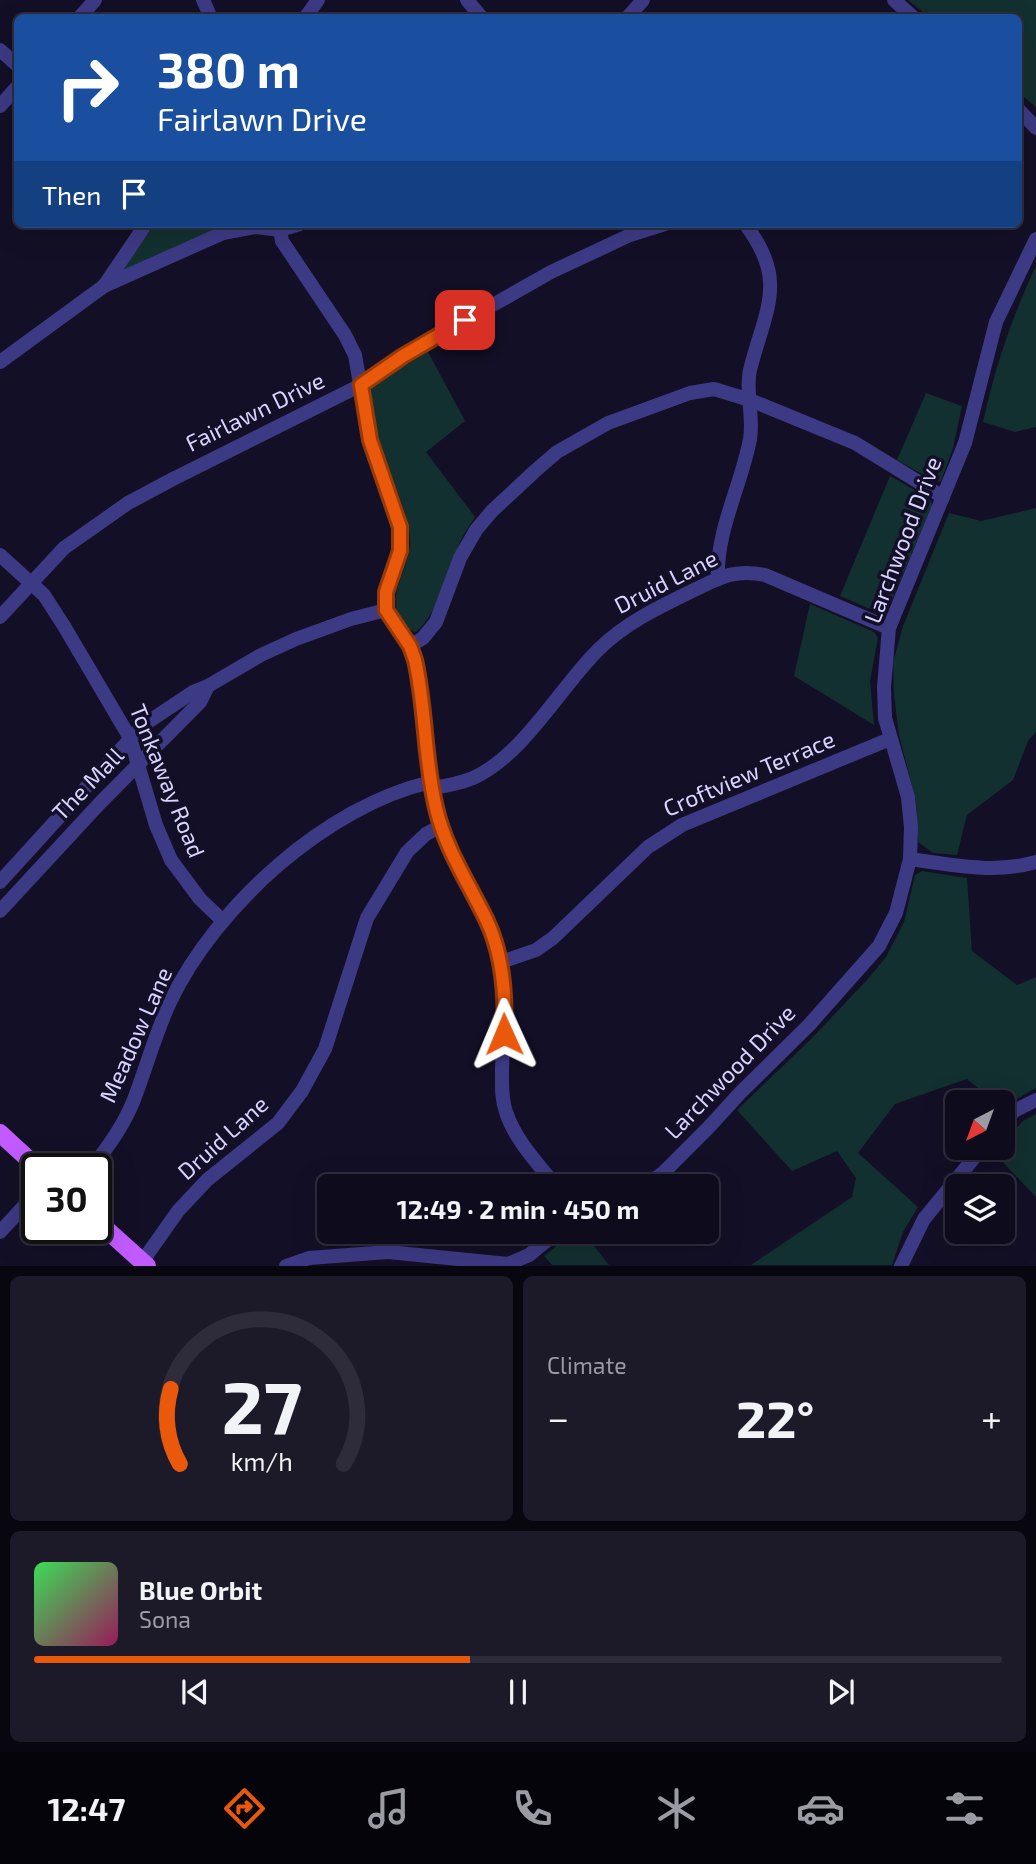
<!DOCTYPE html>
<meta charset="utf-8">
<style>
body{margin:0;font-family:"Exo 2",sans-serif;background:#1c1929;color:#f1f3f6;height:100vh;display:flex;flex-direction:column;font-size:26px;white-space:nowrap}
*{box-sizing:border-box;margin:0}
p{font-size:23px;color:#9b9ba3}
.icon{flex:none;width:38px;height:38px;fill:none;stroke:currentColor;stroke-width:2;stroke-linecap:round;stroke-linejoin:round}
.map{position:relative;height:1266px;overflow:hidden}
.panel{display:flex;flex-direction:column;gap:10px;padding:10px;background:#08060f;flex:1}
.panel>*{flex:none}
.banner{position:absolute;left:14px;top:14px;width:1008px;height:214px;border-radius:10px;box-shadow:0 7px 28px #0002,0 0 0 2px #2e2b3b;background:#1a4fa0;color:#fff;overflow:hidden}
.needle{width:46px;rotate:221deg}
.fabs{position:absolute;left:945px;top:1090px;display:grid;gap:14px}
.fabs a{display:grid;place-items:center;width:70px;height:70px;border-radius:10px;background:#0e0b1c;box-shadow:0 7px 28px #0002,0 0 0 2px #2e2b3b;font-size:35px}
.speed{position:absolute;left:21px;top:1153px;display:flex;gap:14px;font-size:35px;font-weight:700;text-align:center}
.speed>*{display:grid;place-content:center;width:91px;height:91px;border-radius:50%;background:#0e0b1c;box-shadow:0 7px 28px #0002,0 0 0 2px #2e2b3b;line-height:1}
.speed .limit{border:4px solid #111;border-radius:10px;background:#fff;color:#111}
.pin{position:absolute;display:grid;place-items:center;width:60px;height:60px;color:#fff;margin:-30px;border-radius:14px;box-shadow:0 4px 10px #0006}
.me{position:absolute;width:77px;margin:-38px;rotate:359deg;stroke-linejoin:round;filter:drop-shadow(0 0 5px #0008)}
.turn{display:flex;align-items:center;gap:24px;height:147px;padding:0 28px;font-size:32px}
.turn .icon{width:91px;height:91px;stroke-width:2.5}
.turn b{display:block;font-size:49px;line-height:60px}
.then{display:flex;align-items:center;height:66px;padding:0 28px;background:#0003;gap:14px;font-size:26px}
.big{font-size:52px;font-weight:700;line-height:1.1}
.panel .widget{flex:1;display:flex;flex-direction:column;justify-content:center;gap:10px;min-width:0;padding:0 24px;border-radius:10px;background:#1c1929}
.panel .dial{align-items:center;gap:0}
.dial svg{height:182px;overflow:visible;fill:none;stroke:#2e2b3b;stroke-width:7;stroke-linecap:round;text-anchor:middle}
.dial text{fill:#f1f3f6;stroke:none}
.song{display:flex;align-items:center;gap:21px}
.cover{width:84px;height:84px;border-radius:10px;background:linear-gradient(135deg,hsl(130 70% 55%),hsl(330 70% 35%))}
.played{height:7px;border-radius:4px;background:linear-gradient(90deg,#ea580c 45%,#2e2b3b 45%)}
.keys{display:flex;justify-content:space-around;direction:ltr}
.heat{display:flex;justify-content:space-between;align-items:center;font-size:38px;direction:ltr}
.panel .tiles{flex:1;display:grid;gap:10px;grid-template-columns:1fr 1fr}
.widget:last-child{grid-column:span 2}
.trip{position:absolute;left:317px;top:1174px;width:402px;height:70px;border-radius:10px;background:#0e0b1c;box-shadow:0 7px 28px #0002,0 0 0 2px #2e2b3b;font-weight:700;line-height:70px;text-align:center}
.menu{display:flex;height:112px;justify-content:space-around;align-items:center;background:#06040b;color:#9b9ba3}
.menu .icon{width:49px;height:49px}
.menu .on{color:#ea580c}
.menu b{font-size:32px;color:#f1f3f6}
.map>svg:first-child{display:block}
.green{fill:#12302f}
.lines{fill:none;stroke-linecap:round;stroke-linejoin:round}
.minor{stroke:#3d3a85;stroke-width:14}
.major{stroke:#c25bff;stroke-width:18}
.route-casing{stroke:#983908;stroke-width:18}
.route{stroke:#ea580c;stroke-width:12}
.labels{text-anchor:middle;stroke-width:7;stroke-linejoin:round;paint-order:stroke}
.street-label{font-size:23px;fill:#d9d4ff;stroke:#130f26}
</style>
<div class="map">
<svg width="1036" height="1266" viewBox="0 0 1036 1266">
<rect width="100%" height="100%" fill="#130f26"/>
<g class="green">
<path d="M908,0H1036V107L1019,93L1018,18L929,17Z"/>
<path d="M156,224H230L123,272L121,269Z"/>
<path d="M1036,266V427L1015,432L983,422C995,367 1012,317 1036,266Z"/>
<path d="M428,352L465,421L426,452L475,517C469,527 462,536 458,547C446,575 440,611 416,632C410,631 408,628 404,623C382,599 410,570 410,542C409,510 390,479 381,449C375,431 374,410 370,391L375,383Z"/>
<path d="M926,393L962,406L953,448L941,481L936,482L897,460Z"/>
<path d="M890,476L930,499L932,505L887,612L882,614L840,596Z"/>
<path d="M1036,508V732L1028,741L1013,780L967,815L957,855L933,853L918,842L916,801L899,735L894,694L893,662L903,626L949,513L981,521Z"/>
<path d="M810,604L874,632L878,638L870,681L874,725L794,676Z"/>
<path d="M922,871L967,878L972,951L1017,985L1036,977V1088L1003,1107V1102H995L967,1079L895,1104L858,1153L918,1207L903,1232L892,1265H751L852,1197L856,1178L837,1151L792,1171L737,1110L812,1038L866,981L886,957L904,922L915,875Z"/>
<path d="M1036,1114V1197L993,1152L997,1148H1003V1142L1023,1121Z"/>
<path d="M574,1232H583L609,1265H552L544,1256Z"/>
</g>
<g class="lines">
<g class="minor">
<path d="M203,0L211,18"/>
<path d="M467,0L482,18"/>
<path d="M894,0L914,18"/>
<path d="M79,18L95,0"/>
<path d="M305,18L318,0"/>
<path d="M627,18L643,0"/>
<path d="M0,50L18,66"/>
<path d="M0,106L18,86"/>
<path d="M1018,109L1036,128"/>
<path d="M280,230L282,241L345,335L355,355L370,441L400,527V551L386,592V610L410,646L415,660C427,715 424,773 442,827C457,873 488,912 500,958C509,994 503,1033 502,1070C502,1084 501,1098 506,1112C515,1140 538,1164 556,1186"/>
<path d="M104,286L223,233L256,227L280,230L300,224"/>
<path d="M0,362L104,286L146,224"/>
<path d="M0,555L44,595L64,626L130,738L156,825L171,860L200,899L223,921"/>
<path d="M718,579C716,530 741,487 750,439C754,416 745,392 750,370C765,310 789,281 745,224"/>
<path d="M0,617L64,548L128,503L173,479L361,385L403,356L551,272L630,235L665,224"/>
<path d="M410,646L423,638L436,622L460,558L476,530L492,511L535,471L557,452L608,423L690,393L714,389L750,400L855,443L943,497"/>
<path d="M432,788C446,786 461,783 473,778C523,756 561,686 599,649C626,623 657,608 690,592C718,579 733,568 765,575L889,628"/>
<path d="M910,859C953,865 994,874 1036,862"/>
<path d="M0,882L142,726L193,692L208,686L261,655L296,639L351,619L386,610"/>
<path d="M0,911L100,803L200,702L208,686"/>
<path d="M501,962L536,950L553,938L648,847L682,825L890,739"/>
<path d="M1003,1123L1014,1111L1036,1100"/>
<path d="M90,1169C107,1149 123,1126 133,1102C146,1069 155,1034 170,1002C216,906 326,806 431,782"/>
<path d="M645,1186L663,1173L709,1127L740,1093L809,1025L879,946L896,913L910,859L911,827L908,797L885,718L884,687L889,628L965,443L996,322L1036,239"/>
<path d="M0,1232L37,1192"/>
<path d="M142,1262L178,1211L207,1180L278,1123L302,1091L325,1049L367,918L407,852L426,834L441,826"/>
<path d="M286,1266L309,1258L388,1252L508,1264L529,1255L557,1232"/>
<path d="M901,1266L924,1219L982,1148"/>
</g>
<g class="major">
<path d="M0,1133L39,1169"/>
<path d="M96,1220L147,1266"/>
</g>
</g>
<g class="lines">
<g class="route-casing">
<path id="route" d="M465,320L403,356L361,385L370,440L400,527V551L386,592V610L410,646L415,660C426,708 424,759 436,808C445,848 468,882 486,919C503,954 506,996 504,1034"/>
</g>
<use href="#route" class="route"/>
</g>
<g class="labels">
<g class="street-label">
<text transform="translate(255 412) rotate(-26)" y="8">Fairlawn Drive</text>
<text transform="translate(903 540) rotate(-69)" y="8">Larchwood Drive</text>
<text transform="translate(666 582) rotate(-27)" y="8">Druid Lane</text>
<text transform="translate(749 774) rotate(-23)" y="8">Croftview Terrace</text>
<text transform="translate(167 781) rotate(68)" y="8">Tonkaway Road</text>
<text transform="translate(88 784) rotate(-46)" y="8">The Mall</text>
<text transform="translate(136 1035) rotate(-66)" y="8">Meadow Lane</text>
<text transform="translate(730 1072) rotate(-46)" y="8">Larchwood Drive</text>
<text transform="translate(223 1138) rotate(-42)" y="8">Druid Lane</text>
</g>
</g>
</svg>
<div class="fabs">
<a><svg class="needle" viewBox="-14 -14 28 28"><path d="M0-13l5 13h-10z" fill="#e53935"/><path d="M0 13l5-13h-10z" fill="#9b9ba3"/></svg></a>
<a><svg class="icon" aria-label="layers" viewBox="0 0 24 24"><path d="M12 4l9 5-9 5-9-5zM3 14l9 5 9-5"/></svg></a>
</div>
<div class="speed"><div class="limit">30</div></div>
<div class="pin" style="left:465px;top:320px;background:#d93025"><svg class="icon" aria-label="arrive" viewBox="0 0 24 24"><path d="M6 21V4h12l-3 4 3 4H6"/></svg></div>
<svg class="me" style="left:504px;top:1034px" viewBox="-20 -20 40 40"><path d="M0-17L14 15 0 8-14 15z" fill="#ea580c" stroke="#fff" stroke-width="4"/></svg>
<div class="trip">12:49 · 2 min · 450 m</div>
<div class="banner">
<div class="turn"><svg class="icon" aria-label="right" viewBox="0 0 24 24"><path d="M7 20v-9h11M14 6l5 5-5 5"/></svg><div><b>380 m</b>Fairlawn Drive</div></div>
<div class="then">Then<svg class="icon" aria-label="arrive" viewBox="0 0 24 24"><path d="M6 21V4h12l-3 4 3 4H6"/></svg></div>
</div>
</div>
<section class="panel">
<div class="tiles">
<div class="widget dial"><svg viewBox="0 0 100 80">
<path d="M14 69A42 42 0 1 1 86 69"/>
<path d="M14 69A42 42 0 0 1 10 36" stroke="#ea580c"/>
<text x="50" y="56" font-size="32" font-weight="700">27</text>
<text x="50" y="72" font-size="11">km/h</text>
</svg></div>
<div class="widget"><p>Climate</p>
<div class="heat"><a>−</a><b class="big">22°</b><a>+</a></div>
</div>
<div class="widget">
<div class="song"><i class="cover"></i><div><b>Blue Orbit</b><p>Sona</p></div></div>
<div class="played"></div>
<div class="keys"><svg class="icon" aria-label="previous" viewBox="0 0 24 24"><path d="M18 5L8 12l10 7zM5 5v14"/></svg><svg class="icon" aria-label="pause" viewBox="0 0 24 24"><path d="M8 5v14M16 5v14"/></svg><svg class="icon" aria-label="next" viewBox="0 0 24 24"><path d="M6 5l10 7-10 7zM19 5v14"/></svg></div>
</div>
</div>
</section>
<nav class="menu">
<b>12:47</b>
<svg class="icon on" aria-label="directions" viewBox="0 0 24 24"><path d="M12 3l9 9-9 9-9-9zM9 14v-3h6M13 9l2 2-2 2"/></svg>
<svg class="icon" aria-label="music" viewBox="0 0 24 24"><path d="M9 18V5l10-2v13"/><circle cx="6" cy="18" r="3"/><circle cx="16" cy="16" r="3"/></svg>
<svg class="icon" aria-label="phone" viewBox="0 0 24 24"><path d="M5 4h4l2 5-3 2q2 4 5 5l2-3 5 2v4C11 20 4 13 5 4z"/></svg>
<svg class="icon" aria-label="climate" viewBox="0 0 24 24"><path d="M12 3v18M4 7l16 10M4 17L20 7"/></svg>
<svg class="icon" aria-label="car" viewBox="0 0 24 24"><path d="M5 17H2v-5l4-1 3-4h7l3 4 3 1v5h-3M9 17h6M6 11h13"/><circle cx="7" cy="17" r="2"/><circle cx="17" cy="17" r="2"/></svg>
<svg class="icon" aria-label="filters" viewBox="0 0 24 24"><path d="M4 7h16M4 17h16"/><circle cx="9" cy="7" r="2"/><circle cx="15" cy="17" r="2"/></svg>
</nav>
